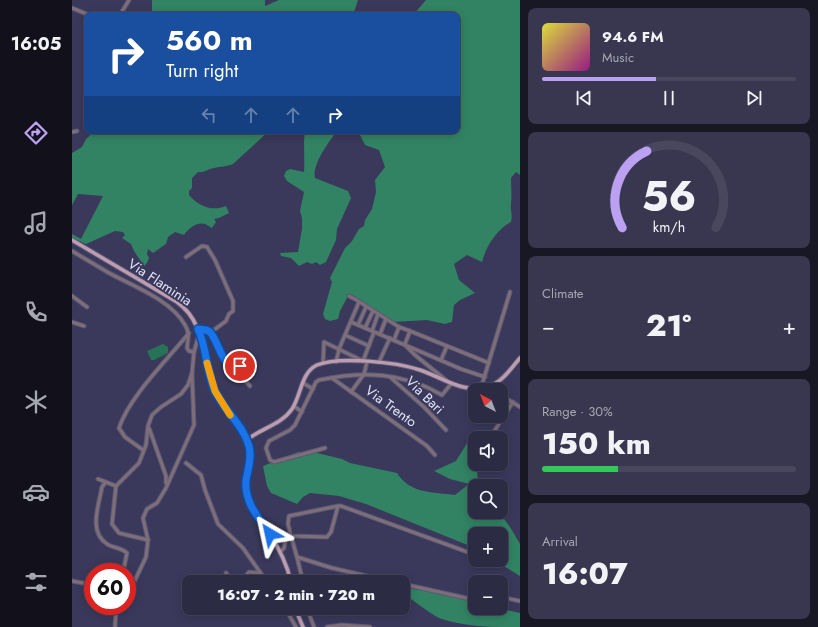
<!DOCTYPE html>
<meta charset="utf-8">
<style>
body{margin:0;font-family:Jost,sans-serif;background:#38374f;color:#f1f3f6;height:100vh;display:flex;flex-direction:column;font-size:15px;white-space:nowrap}
*{box-sizing:border-box;margin:0}
p{font-size:13px;color:#a6a7b2}
.icon{flex:none;width:22px;height:22px;fill:none;stroke:currentColor;stroke-width:2;stroke-linecap:round;stroke-linejoin:round}
.map{position:relative;flex:1;overflow:hidden}
.drawer{display:flex;flex-direction:column;gap:8px;padding:8px;background:#181825;width:298px}
.drawer>*{flex:none}
.top-card{position:absolute;left:12px;top:12px;width:376px;height:122px;border-radius:8px;box-shadow:0 2px 10px #0003,0 0 0 1px #48475d;background:#1a4fa0;color:#fff;overflow:hidden}
.needle{width:26px;rotate:318deg}
.buttons{position:absolute;left:396px;top:383px;display:grid;gap:8px}
.buttons a{display:grid;place-items:center;width:40px;height:40px;border-radius:8px;background:#2c2b44;box-shadow:0 2px 10px #0003,0 0 0 1px #48475d;font-size:20px}
.speed{position:absolute;left:12px;top:563px;display:flex;gap:8px;font-size:20px;font-weight:700;text-align:center}
.speed>*{display:grid;place-content:center;width:52px;height:52px;border-radius:50%;background:#2c2b44;box-shadow:0 2px 10px #0003,0 0 0 1px #48475d;line-height:1}
.speed .limit{border:6px solid #d22;background:#fff;color:#111}
.pin{position:absolute;display:grid;place-items:center;width:34px;height:34px;color:#fff;margin:-17px;border:2px solid #fff;border-radius:50%;box-shadow:0 1px 4px #0007}
.me{position:absolute;width:44px;margin:-22px;rotate:324deg;stroke-linejoin:round;filter:drop-shadow(0 0 3px #0008)}
.turn{display:flex;align-items:center;gap:14px;height:84px;padding:0 16px;font-size:18px}
.turn .icon{width:52px;height:52px;stroke-width:2.5}
.turn b{display:block;font-size:28px;line-height:34px}
.lanes{display:flex;align-items:center;height:38px;padding:0 16px;background:#0003;justify-content:center;gap:20px;direction:ltr}
.lanes .off{opacity:.35}
.big{font-size:30px;font-weight:800;line-height:1.1}
.drawer .card{flex:1;display:flex;flex-direction:column;justify-content:center;gap:6px;min-width:0;padding:0 14px;border-radius:8px;background:#38374f}
.drawer .dial{align-items:center;gap:0}
.dial svg{height:104px;overflow:visible;fill:none;stroke:#48475d;stroke-width:7;stroke-linecap:round;text-anchor:middle}
.dial text{fill:#f1f3f6;stroke:none}
.song{display:flex;align-items:center;gap:12px}
.cover{width:48px;height:48px;border-radius:6px;background:linear-gradient(135deg,hsl(60 70% 55%),hsl(310 70% 35%))}
.played{height:4px;border-radius:2px;background:linear-gradient(90deg,#bca0f2 45%,#48475d 45%)}
.keys{display:flex;justify-content:space-around;direction:ltr}
.heat{display:flex;justify-content:space-between;align-items:center;font-size:22px;direction:ltr}
.charge{height:6px;border-radius:3px;background:linear-gradient(90deg,#34c759 30%,#48475d 0)}
.trip{position:absolute;left:110px;top:575px;width:228px;height:40px;border-radius:8px;background:#2c2b44;box-shadow:0 2px 10px #0003,0 0 0 1px #48475d;font-weight:800;line-height:40px;text-align:center}
main{display:flex;flex:1;min-height:0}
.tab-bar{display:flex;flex-direction:column;width:72px;justify-content:space-around;align-items:center;background:#12111b;color:#a6a7b2}
.tab-bar .icon{width:28px;height:28px}
.tab-bar .on{color:#bca0f2}
.tab-bar b{font-size:18px;color:#f1f3f6}
.map>svg:first-child{display:block}
.green{fill:#267356}
.forest{fill:#318363}
.lines{fill:none;stroke-linecap:round;stroke-linejoin:round}
.minor-casing{stroke:#585877;stroke-width:5}
.major-casing{stroke:#585877;stroke-width:5.5}
.minor{stroke:#7f6e77;stroke-width:3}
.major{stroke:#be9caf;stroke-width:3.5}
.route-casing{stroke:#114b97;stroke-width:10}
.route{stroke:#1a73e8;stroke-width:7}
.slow{stroke:#f59e0b;stroke-width:7}
.labels{text-anchor:middle;stroke-width:4;stroke-linejoin:round;paint-order:stroke}
.street-label{font-size:14px;fill:#e2e3f8;stroke:#3a395b}
</style>
<main>
<nav class="tab-bar">
<b>16:05</b>
<svg class="icon on" aria-label="directions" viewBox="0 0 24 24"><path d="M12 3l9 9-9 9-9-9zM9 14v-3h6M13 9l2 2-2 2"/></svg>
<svg class="icon" aria-label="music" viewBox="0 0 24 24"><path d="M9 18V5l10-2v13"/><circle cx="6" cy="18" r="3"/><circle cx="16" cy="16" r="3"/></svg>
<svg class="icon" aria-label="phone" viewBox="0 0 24 24"><path d="M5 4h4l2 5-3 2q2 4 5 5l2-3 5 2v4C11 20 4 13 5 4z"/></svg>
<svg class="icon" aria-label="climate" viewBox="0 0 24 24"><path d="M12 3v18M4 7l16 10M4 17L20 7"/></svg>
<svg class="icon" aria-label="car" viewBox="0 0 24 24"><path d="M5 17H2v-5l4-1 3-4h7l3 4 3 1v5h-3M9 17h6M6 11h13"/><circle cx="7" cy="17" r="2"/><circle cx="17" cy="17" r="2"/></svg>
<svg class="icon" aria-label="filters" viewBox="0 0 24 24"><path d="M4 7h16M4 17h16"/><circle cx="9" cy="7" r="2"/><circle cx="15" cy="17" r="2"/></svg>
</nav>
<div class="map">
<svg width="448" height="627" viewBox="0 0 448 627">
<rect width="100%" height="100%" fill="#3a395b"/>
<path class="green" d="M91,344L96,347V353L82,360H79L75,351Z"/>
<g class="forest">
<path d="M80,0H193V6L207,0H286L281,15H80Z"/>
<path d="M354,0H448V175L444,172L439,178C439,187 440,195 439,204C438,211 441,214 439,222C424,230 414,247 410,262L395,255L382,264L387,280L403,293L388,300L382,305L380,322L373,324L355,320L321,322L286,299L276,296L268,311L266,319L258,321L253,319L251,314L260,282L258,278L273,248L280,241L287,229L292,226L293,220L300,209L304,192L303,180L313,167L307,150L293,145L288,135L292,131H385V15H341Z"/>
<path d="M23,131H197L161,164C154,167 149,166 142,168C135,169 133,173 126,172L120,178V188L117,191V195C126,206 141,212 154,206L157,213L147,218L142,219L144,222L140,228C138,227 137,226 135,225C126,220 116,229 112,235L103,232L96,237L94,244L81,253L76,249L75,254L77,258L75,263L72,266L62,251L59,244L50,238L53,235L51,232L43,231L14,244L0,238V234L9,239L31,196L6,194L0,205V153L10,147L14,139Z"/>
<path d="M233,131H265C257,142 240,164 243,178L276,191L279,198L265,229L264,240L254,262L248,265L244,262L240,264L235,262L227,266L219,258L209,256L208,253L226,252L230,229V218L228,211L232,192L215,181L212,176L214,171L218,169L232,172C233,158 231,145 233,131Z"/>
<path d="M397,440L401,444L406,479L405,485L401,489L400,495L403,497V512H427L438,527L448,544V576L422,560H429V534H403V548L294,504L267,496L238,493L231,497L225,504L199,493L195,486L191,466L226,452H236L245,453L270,459L278,463L325,473C338,494 361,492 383,495L397,484L378,479L362,471L384,461Z"/>
<path d="M331,588L359,591L403,602V608H427L448,613V627C421,627 392,627 367,618C357,613 341,600 331,593Z"/>
</g>
<g class="lines">
<g class="minor-casing">
<g id="minor">
<path d="M0,8L17,15"/>
<path d="M48,15L57,0"/>
<path d="M0,132L5,131"/>
<path d="M0,251C12,258 25,266 37,273C61,286 99,300 113,325C118,333 116,339 115,348L117,351L122,352L127,334"/>
<path d="M114,257L130,246L135,247L143,260L161,301V311L157,314L154,321L138,333"/>
<path d="M0,296L15,307"/>
<path d="M277,296L283,299L327,327"/>
<path d="M0,322L12,326"/>
<path d="M279,322L389,369L413,377"/>
<path d="M286,325L294,307"/>
<path d="M293,328L301,311"/>
<path d="M127,329L134,330L139,333L150,355L178,386"/>
<path d="M300,331L306,314"/>
<path d="M338,331L417,363"/>
<path d="M308,334L314,319"/>
<path d="M273,335L297,346"/>
<path d="M322,340L327,327L338,331L333,344"/>
<path d="M334,346L343,355L375,381"/>
<path d="M369,360L375,346"/>
<path d="M264,362L267,349L287,302"/>
<path d="M307,362L318,338"/>
<path d="M251,363L252,342L291,361L302,332"/>
<path d="M163,367L166,368L169,366"/>
<path d="M318,377L352,407L374,430"/>
<path d="M260,378L355,446L363,455"/>
<path d="M231,383L241,389"/>
<path d="M419,390L409,388L438,292"/>
<path d="M279,392L292,374L295,362"/>
<path d="M429,395L448,407"/>
<path d="M222,406L230,412"/>
<path d="M77,428L94,476V483"/>
<path d="M429,441L430,437L423,430L441,402"/>
<path d="M253,448L202,462L198,460L194,448L197,441L218,430L223,425L244,382L247,380C291,371 331,372 370,395L379,384"/>
<path d="M71,450L53,437L47,428C57,397 96,359 117,333"/>
<path d="M114,463L129,475L133,490L146,524L171,548L195,582"/>
<path d="M26,479L44,486L67,463L74,445L76,426L80,415L89,407L109,394L116,385L120,373L122,352"/>
<path d="M33,483L30,487C27,505 16,532 35,544C41,548 50,548 55,553L51,572"/>
<path d="M44,486L40,524L47,533L76,540"/>
<path d="M266,506L217,516L216,524L219,536L255,537L259,532L266,506H269L401,554"/>
<path d="M208,552L212,548L214,538L219,536L225,557L231,582"/>
<path d="M225,557L260,568L321,582"/>
<path d="M154,573L161,582"/>
<path d="M143,579L145,582"/>
<path d="M0,581L21,585"/>
<path d="M173,582V577L177,572L188,573"/>
<path d="M331,584L403,600"/>
<path d="M55,597L74,557L76,540L71,518L75,509L85,503L94,488L122,425L120,373"/>
<path d="M429,597L448,601"/>
<path d="M213,608L224,627"/>
<path d="M235,608L242,627"/>
<path d="M43,627L44,612L47,606"/>
<path d="M255,627L270,625L298,627"/>
</g>
</g>
<g class="major-casing">
<g id="major">
<path d="M0,240L105,302C136,324 129,363 145,394C154,413 173,427 178,448C181,466 169,484 177,502C182,513 190,523 197,533C207,548 215,564 219,582"/>
<path d="M175,440C189,428 209,425 220,409C229,396 229,372 245,365C267,356 324,362 348,370C372,378 393,396 420,385C431,381 440,367 448,358"/>
<path d="M223,608L231,627"/>
</g>
</g>
<use href="#minor" class="minor"/>
<use href="#major" class="major"/>
</g>
<g class="lines">
<g class="route-casing">
<path id="route" d="M168,366L166,368C148,364 148,344 138,332L134,330L126,329C135,348 134,370 142,389C151,410 171,424 177,446C180,457 176,469 174,480C172,502 186,517 198,534"/>
</g>
<use href="#route" class="route"/>
<path class="slow" d="M135,363L143,391L158,415"/>
</g>
<g class="labels">
<g class="street-label">
<text transform="translate(88 282) rotate(33)" y="5">Via Flaminia</text>
<text transform="translate(353 395) rotate(44)" y="5">Via Bari</text>
<text transform="translate(319 406) rotate(36)" y="5">Via Trento</text>
</g>
</g>
</svg>
<div class="buttons">
<a><svg class="needle" viewBox="-14 -14 28 28"><path d="M0-13l5 13h-10z" fill="#e53935"/><path d="M0 13l5-13h-10z" fill="#a6a7b2"/></svg></a>
<a><svg class="icon" aria-label="sound" viewBox="0 0 24 24"><path d="M4 9h4l5-4v14l-5-4H4zM17 9q2 3 0 6"/></svg></a>
<a><svg class="icon" aria-label="search" viewBox="0 0 24 24"><circle cx="10" cy="10" r="6"/><path d="M15 15l6 6"/></svg></a>
<a>+</a>
<a>−</a>
</div>
<div class="speed"><div class="limit">60</div></div>
<div class="pin" style="left:168px;top:366px;background:#d93025"><svg class="icon" aria-label="arrive" viewBox="0 0 24 24"><path d="M6 21V4h12l-3 4 3 4H6"/></svg></div>
<svg class="me" style="left:198px;top:534px" viewBox="-20 -20 40 40"><path d="M0-17L14 15 0 8-14 15z" fill="#1a73e8" stroke="#fff" stroke-width="4"/></svg>
<div class="trip">16:07 · 2 min · 720 m</div>
<div class="top-card">
<div class="turn"><svg class="icon" aria-label="right" viewBox="0 0 24 24"><path d="M7 20v-9h11M14 6l5 5-5 5"/></svg><div><b>560 m</b>Turn right</div></div>
<div class="lanes"><svg class="icon off" aria-label="left" viewBox="0 0 24 24"><path d="M17 20v-9H6M10 6l-5 5 5 5"/></svg><svg class="icon off" aria-label="ahead" viewBox="0 0 24 24"><path d="M12 20V5M6 11l6-6 6 6"/></svg><svg class="icon off" aria-label="ahead" viewBox="0 0 24 24"><path d="M12 20V5M6 11l6-6 6 6"/></svg><svg class="icon" aria-label="right" viewBox="0 0 24 24"><path d="M7 20v-9h11M14 6l5 5-5 5"/></svg></div>
</div>
</div>
<section class="drawer">
<div class="card">
<div class="song"><i class="cover"></i><div><b>94.6 FM</b><p>Music</p></div></div>
<div class="played"></div>
<div class="keys"><svg class="icon" aria-label="previous" viewBox="0 0 24 24"><path d="M18 5L8 12l10 7zM5 5v14"/></svg><svg class="icon" aria-label="pause" viewBox="0 0 24 24"><path d="M8 5v14M16 5v14"/></svg><svg class="icon" aria-label="next" viewBox="0 0 24 24"><path d="M6 5l10 7-10 7zM19 5v14"/></svg></div>
</div>
<div class="card dial"><svg viewBox="0 0 100 80">
<path d="M14 69A42 42 0 1 1 86 69"/>
<path d="M14 69A42 42 0 0 1 33 10" stroke="#bca0f2"/>
<text x="50" y="56" font-size="32" font-weight="700">56</text>
<text x="50" y="72" font-size="11">km/h</text>
</svg></div>
<div class="card"><p>Climate</p>
<div class="heat"><a>−</a><b class="big">21°</b><a>+</a></div>
</div>
<div class="card"><p>Range · 30%</p><b class="big">150 km</b><div class="charge"></div></div>
<div class="card"><p>Arrival</p><b class="big">16:07</b></div>
</section>
</main>
